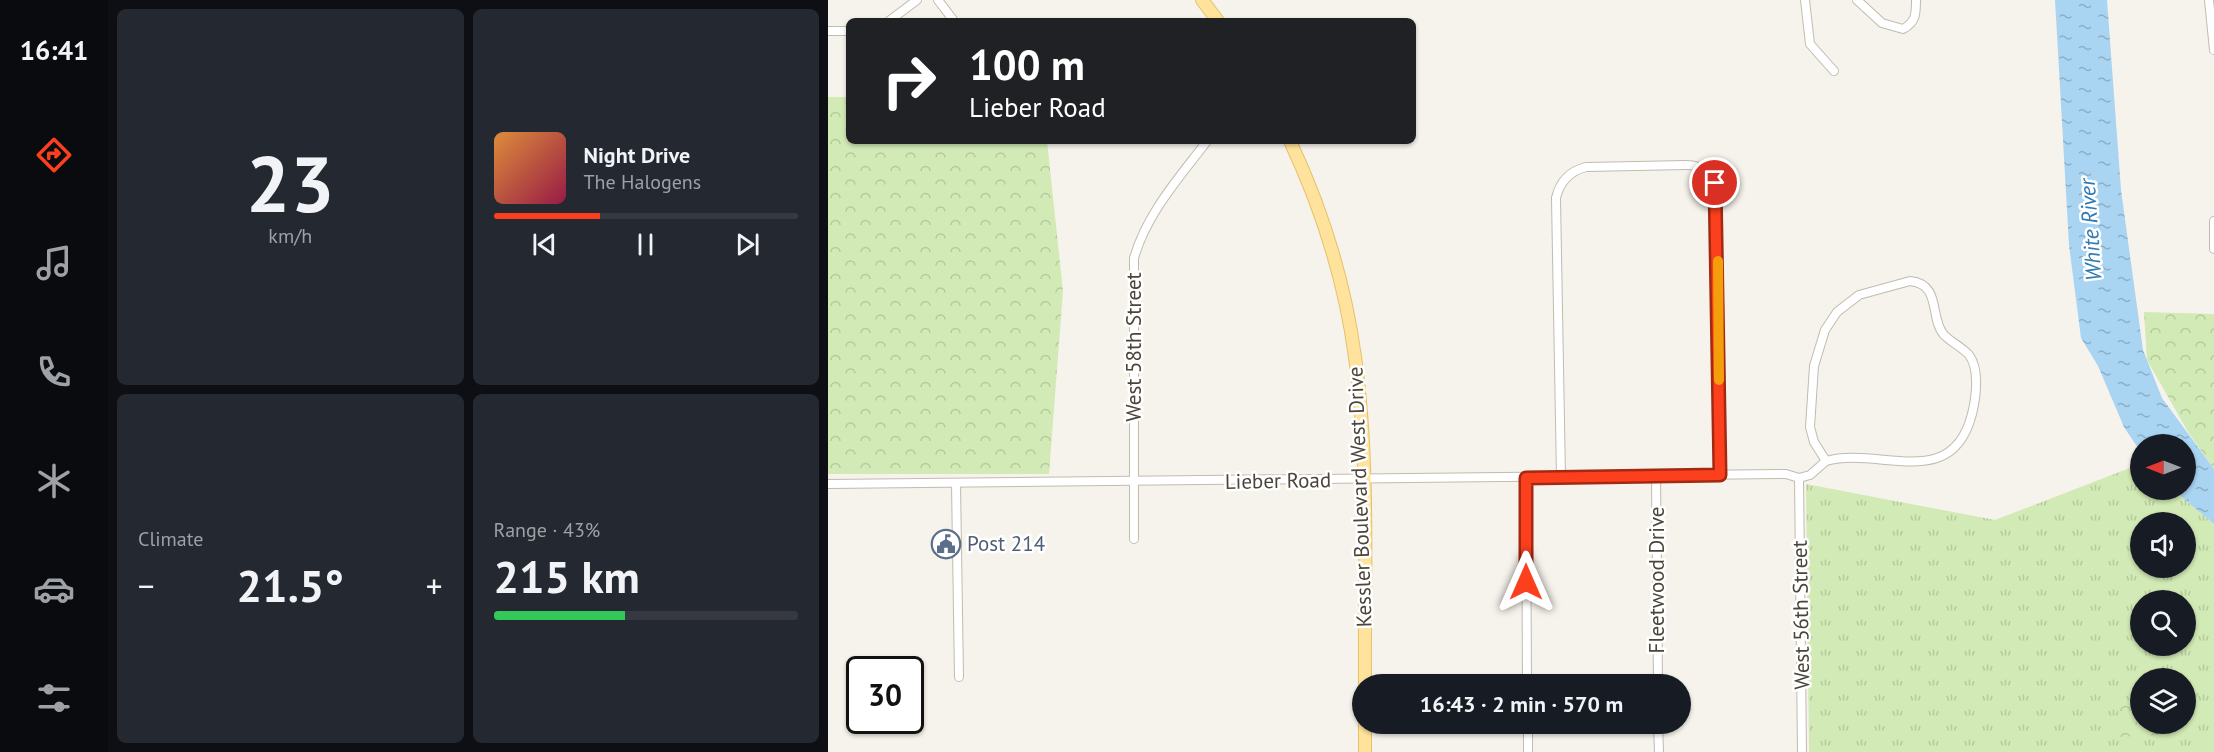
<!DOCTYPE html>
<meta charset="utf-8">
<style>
body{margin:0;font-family:"PT Sans",sans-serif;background:#242831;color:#f1f3f6;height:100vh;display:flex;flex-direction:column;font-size:22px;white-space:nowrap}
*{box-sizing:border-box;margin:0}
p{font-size:20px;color:#9ea1a6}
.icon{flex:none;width:33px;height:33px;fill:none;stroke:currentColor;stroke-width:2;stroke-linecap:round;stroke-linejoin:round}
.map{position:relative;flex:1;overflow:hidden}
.details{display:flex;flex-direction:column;gap:9px;padding:9px;background:#0d0f14;width:720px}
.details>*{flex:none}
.guide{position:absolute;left:18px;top:18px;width:570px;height:126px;border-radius:9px;box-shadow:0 2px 4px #0004;background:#202124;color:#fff;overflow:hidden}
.needle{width:39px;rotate:270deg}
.fabs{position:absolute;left:1302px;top:434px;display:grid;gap:12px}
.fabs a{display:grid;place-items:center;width:66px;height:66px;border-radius:50%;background:#171b24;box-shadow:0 2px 4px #0004;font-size:30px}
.speed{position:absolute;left:18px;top:656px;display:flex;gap:12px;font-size:30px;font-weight:700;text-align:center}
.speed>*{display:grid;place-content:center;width:78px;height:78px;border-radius:50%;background:#171b24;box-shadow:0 2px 4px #0004;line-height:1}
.speed .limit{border:3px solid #111;border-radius:9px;background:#fff;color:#111}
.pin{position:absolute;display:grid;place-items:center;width:51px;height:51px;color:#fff;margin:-26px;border:3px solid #fff;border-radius:50%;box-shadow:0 2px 6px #0007}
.me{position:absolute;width:66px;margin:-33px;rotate:0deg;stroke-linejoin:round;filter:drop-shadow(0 0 4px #0008)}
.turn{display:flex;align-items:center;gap:21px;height:126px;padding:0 24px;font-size:27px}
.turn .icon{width:78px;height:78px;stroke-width:2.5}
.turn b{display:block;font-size:42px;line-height:51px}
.big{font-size:45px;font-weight:600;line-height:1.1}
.details .card{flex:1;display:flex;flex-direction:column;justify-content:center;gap:9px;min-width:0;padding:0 21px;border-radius:9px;background:#242831}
.details .dial{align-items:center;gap:0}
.dial b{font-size:78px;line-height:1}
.song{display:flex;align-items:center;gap:18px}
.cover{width:72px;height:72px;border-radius:9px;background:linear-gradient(135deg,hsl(30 70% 55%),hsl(340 70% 35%))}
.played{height:6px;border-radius:3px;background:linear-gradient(90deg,#fc3f1d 35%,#363941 35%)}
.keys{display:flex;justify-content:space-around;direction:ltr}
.heat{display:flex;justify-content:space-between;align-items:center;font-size:33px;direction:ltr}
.charge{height:9px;border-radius:4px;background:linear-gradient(90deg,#34c759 43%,#363941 0)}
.details .tiles{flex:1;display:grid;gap:9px;grid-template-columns:repeat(2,1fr)}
.trip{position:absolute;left:524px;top:674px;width:339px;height:60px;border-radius:30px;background:#171b24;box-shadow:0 2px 4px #0004;font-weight:600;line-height:60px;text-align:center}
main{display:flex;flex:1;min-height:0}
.tabs{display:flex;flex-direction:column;width:108px;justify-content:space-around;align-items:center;background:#090b0e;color:#9ea1a6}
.tabs .icon{width:42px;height:42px}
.tabs .active{color:#fc3f1d}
.tabs b{font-size:27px;color:#f1f3f6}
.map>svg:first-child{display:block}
.grass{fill:url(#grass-tufts);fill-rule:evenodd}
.forest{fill:url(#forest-crowns)}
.water{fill:url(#water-ripples)}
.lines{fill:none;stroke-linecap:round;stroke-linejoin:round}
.street-casing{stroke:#c2bbae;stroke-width:10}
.primary-casing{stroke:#e6c16a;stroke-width:14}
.street{stroke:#fff;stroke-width:8}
.primary{stroke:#ffe39c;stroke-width:12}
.route-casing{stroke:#a42913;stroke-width:15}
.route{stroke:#fc3f1d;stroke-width:10}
.slow{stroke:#f59e0b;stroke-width:10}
.labels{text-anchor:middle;stroke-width:5;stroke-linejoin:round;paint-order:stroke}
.street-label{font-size:21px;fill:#4b4439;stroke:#fff}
.service-label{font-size:21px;fill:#4e5e75;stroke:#fff;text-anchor:start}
.water-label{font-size:22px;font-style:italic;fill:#2e7ab2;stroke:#fff}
</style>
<main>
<nav class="tabs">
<b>16:41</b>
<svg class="icon active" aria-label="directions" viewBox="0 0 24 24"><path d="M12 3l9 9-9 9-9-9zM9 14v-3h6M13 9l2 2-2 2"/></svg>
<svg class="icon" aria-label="music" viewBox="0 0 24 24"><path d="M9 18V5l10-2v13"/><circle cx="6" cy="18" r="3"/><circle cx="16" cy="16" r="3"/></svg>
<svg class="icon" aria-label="phone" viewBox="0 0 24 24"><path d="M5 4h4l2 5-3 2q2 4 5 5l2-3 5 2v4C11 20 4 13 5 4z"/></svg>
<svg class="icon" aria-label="climate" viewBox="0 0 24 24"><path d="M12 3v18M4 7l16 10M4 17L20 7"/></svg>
<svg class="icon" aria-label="car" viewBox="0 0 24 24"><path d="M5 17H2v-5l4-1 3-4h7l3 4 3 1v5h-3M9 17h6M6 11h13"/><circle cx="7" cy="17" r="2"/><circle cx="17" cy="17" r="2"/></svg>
<svg class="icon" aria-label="filters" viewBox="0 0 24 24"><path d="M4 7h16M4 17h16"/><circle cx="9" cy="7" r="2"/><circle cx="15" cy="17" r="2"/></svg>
</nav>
<section class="details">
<div class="tiles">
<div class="card dial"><b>23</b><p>km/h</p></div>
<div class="card">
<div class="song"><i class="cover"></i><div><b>Night Drive</b><p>The Halogens</p></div></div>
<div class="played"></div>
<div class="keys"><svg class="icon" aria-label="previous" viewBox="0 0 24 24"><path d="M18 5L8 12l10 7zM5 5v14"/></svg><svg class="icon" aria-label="pause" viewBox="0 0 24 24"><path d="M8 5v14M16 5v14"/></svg><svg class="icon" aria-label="next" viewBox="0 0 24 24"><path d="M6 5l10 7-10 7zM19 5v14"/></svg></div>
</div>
<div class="card"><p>Climate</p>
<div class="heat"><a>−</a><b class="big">21.5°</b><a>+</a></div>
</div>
<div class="card"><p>Range · 43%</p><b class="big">215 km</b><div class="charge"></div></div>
</div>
</section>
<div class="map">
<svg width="1386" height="752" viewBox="0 0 1386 752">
<defs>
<pattern id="grass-tufts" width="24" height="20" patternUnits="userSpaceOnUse" patternTransform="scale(1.5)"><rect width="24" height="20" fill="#d2eab5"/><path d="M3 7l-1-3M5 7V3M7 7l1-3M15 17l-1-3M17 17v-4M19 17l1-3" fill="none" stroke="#b6ca9c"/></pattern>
<pattern id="forest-crowns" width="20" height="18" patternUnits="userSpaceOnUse" patternTransform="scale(1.5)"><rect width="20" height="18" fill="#d2eab5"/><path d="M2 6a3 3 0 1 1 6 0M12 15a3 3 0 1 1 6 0" fill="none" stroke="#b6ca9c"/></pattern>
<pattern id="water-ripples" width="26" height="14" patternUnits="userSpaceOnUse" patternTransform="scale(1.5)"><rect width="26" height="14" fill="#a9d4f2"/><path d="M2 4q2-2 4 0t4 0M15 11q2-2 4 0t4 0" fill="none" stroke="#8caec5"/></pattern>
</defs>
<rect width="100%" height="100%" fill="#f6f3ec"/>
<path class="grass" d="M1312,464V489H1344L1386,524V752H981L978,484L1167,520ZM1312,522H1358V567H1312ZM1312,600H1358V645H1312ZM1312,678H1358V723H1312Z"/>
<g class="forest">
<path d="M0,97H21V141H219L235,291L221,474H0Z"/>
<path d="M1316,312L1386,314V469L1360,432L1319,360Z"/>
<path d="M1370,684L1371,718L1358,719V685Z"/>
<path d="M1312,700V723H1329L1330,735L1291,737L1290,701Z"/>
</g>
<path class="water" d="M1227,0H1279L1293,190L1315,350L1334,398L1386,469V524L1344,489H1358V444H1312V451L1296,427L1270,366L1253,338L1241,245Z"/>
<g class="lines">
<g class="street-casing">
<g id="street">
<path d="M110,0L126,21"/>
<path d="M977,0L982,44L1006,71"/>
<path d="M1029,0L1054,23L1075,29C1088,22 1088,14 1088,0"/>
<path d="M1381,0L1386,50"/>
<path d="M61,21L89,0"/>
<path d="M0,31H21"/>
<path d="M1386,221V249"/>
<path d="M1082,281C1114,284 1101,318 1116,335C1124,343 1134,347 1141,355C1152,369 1148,398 1144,414C1124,493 1051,446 998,461L986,442L982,427L986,366L997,330L1009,312L1031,295Z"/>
<path d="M828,476L830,684"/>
<path d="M733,477L728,198C732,181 742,171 758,167L858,165C876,165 886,175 889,193L892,475"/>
<path d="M698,478L699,684"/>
<path d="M971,478L974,752"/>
<path d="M971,478L982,475L998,461"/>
<path d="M128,483L131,677"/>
<path d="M0,484L958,474L971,478"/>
<path d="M306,539V258C319,213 351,178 379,141"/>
<path d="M700,723V752"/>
<path d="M830,723L831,752"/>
</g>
</g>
<g class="primary-casing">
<g id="primary">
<path d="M374,0L390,21"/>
<path d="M462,141C494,209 517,283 527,357C542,465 536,576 537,684"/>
<path d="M537,723V752"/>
</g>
</g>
<use href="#street" class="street"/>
<use href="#primary" class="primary"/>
</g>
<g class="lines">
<g class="route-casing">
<path id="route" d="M698,582V478L892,475L887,183"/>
</g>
<use href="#route" class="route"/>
<path class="slow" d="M890,261L891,380"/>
</g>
<defs>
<g id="civic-ring" transform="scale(1.5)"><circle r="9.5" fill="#fff" stroke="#5c6f8a" stroke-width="1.5"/><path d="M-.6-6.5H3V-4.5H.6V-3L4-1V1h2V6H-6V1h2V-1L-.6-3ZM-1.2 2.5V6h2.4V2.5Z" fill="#5c6f8a"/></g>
</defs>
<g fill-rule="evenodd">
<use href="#civic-ring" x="118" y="544"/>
</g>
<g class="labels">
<g class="street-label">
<text transform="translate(306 347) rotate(-90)" y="7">West 58th Street</text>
<text transform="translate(450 481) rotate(-1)" y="7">Lieber Road</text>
<text transform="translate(532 497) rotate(-92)" y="7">Kessler Boulevard West Drive</text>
<text transform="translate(829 580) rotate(-90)" y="7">Fleetwood Drive</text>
<text transform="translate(973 615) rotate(-91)" y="7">West 56th Street</text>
</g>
<g class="service-label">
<text x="139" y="551">Post 214</text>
</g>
<g class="water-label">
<text transform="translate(1262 230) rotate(-94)" y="8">White River</text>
</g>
</g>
</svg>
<div class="fabs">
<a><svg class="needle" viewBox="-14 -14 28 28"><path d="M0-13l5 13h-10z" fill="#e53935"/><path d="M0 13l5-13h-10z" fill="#9ea1a6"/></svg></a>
<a><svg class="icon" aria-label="sound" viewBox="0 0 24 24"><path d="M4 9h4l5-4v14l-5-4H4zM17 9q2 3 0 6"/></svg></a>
<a><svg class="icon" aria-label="search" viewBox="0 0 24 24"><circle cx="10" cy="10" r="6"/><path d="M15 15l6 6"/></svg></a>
<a><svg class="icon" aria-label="layers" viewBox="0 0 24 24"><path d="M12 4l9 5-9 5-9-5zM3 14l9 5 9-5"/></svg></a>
</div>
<div class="speed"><div class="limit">30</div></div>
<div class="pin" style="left:887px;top:183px;background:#d93025"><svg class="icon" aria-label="arrive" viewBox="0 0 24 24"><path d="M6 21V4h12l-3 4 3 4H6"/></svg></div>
<svg class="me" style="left:698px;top:582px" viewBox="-20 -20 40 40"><path d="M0-17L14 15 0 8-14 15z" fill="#fc3f1d" stroke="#fff" stroke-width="4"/></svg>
<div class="trip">16:43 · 2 min · 570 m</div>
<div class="guide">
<div class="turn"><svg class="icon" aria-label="right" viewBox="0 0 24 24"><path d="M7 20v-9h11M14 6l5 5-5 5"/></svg><div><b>100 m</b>Lieber Road</div></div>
</div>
</div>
</main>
